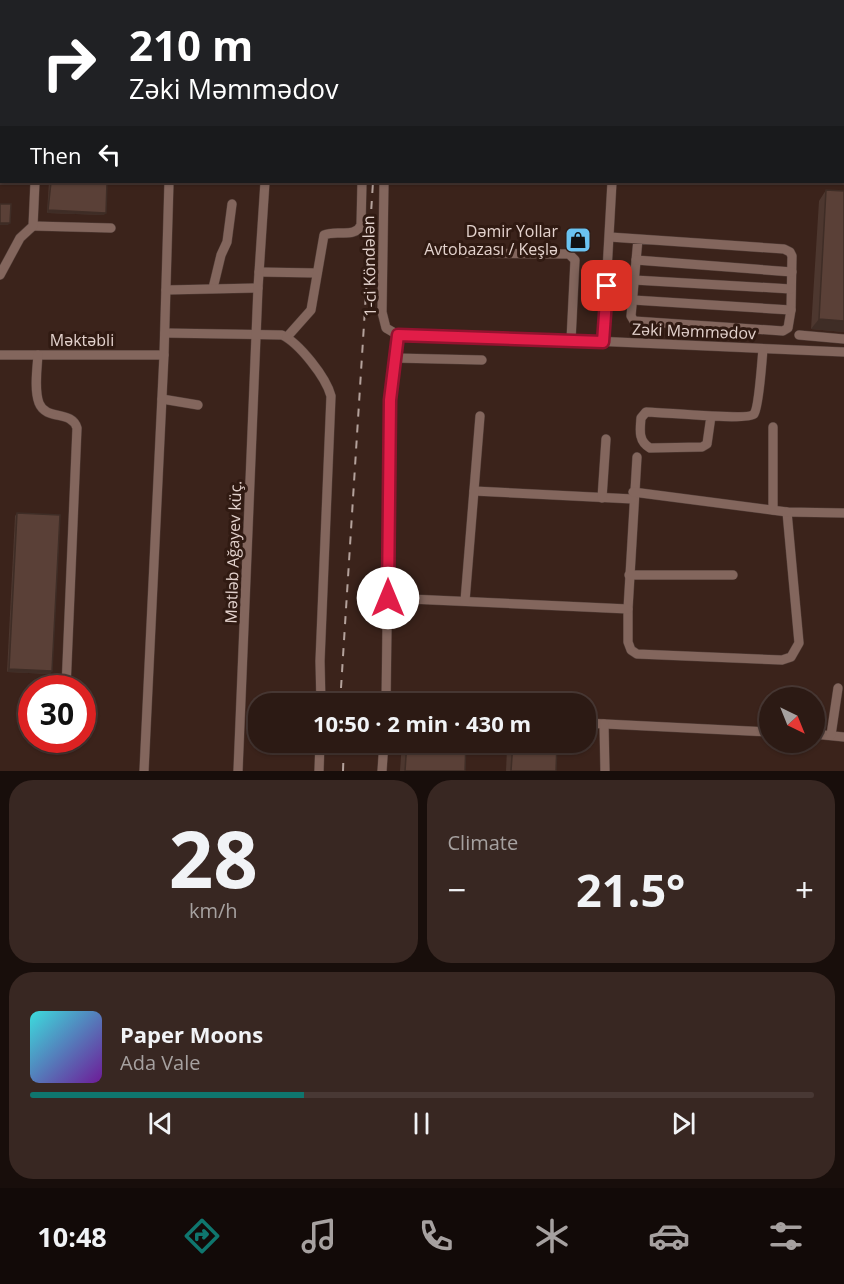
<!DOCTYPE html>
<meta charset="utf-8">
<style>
body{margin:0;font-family:"Open Sans",sans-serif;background:#382722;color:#f1f3f6;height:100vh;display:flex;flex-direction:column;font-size:22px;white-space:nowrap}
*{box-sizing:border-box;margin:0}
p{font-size:20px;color:#a6a1a0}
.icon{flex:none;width:33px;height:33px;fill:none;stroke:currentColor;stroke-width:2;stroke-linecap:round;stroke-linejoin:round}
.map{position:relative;height:771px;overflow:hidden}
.drawer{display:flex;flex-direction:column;gap:9px;padding:9px;background:#180e0b;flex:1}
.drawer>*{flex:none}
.guide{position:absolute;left:0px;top:0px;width:844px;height:183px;box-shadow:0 2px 4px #0004,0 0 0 2px #483834;background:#202124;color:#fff;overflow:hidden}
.needle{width:39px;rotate:137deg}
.controls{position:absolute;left:759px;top:687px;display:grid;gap:12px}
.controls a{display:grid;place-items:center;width:66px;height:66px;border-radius:50%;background:#2c1a14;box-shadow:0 2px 4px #0004,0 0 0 2px #483834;font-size:30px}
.speed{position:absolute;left:18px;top:675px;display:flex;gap:12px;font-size:30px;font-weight:700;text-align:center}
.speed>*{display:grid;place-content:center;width:78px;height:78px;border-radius:50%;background:#2c1a14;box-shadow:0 2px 4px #0004,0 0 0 2px #483834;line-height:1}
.speed .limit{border:9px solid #d22;background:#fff;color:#111}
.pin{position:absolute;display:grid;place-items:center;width:51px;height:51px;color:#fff;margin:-26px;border-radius:12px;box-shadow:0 3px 9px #0006}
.me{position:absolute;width:66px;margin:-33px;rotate:0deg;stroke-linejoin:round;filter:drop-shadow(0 0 4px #0008)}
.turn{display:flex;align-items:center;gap:21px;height:126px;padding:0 30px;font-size:27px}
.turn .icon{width:78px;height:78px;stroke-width:2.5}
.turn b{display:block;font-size:42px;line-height:51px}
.then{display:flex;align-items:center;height:57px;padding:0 30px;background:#0003;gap:12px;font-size:22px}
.big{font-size:45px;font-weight:700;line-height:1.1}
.drawer .card{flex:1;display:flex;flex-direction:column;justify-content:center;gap:9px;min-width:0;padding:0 21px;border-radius:24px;background:#382722}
.drawer .dial{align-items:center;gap:0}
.dial b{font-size:78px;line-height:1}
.song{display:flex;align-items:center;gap:18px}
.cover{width:72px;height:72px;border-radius:9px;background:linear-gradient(135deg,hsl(180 70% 55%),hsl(280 70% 35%))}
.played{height:6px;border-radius:3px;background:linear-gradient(90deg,#0f766e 35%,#483834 35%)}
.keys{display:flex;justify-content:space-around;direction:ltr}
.heat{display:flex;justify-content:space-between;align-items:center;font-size:33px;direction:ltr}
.drawer .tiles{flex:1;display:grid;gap:9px;grid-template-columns:1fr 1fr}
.card:last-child{grid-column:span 2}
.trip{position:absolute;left:248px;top:693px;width:348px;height:60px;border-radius:24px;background:#2c1a14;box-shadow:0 2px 4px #0004,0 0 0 2px #483834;font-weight:700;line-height:60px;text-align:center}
.dock{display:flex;height:96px;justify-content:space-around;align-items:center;background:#120a08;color:#a6a1a0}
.dock .icon{width:42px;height:42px}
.dock .active{color:#0f766e}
.dock b{font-size:27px;color:#f1f3f6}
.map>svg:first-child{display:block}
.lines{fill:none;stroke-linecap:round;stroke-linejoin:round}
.minor-casing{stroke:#533f39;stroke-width:10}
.minor{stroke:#83665d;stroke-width:9}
.rail{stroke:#b4a29c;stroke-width:2;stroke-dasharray:8 8;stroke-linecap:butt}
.wall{fill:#4d372f}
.shaded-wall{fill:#3f2d26}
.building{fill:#5a4037;stroke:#3f2d26;stroke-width:1.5}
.route-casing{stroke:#92132f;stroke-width:15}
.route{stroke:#e11d48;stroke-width:10}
.labels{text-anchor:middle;stroke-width:6;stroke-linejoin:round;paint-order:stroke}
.poi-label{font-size:16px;fill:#e3d2cd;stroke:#301a12;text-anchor:end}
.street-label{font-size:16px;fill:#e3d2cd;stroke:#301a12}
</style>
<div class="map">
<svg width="844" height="771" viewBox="0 0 844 771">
<rect width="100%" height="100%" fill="#3b231b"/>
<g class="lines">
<g class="minor-casing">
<g id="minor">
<path d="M132,0L137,2"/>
<path d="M208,0L210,2"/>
<path d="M320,0V2"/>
<path d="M513,0H524"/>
<path d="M722,0V2"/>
<path d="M89,2V0"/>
<path d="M178,2V0"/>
<path d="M277,2V0"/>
<path d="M370,2V0"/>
<path d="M448,2V0"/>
<path d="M603,2V0"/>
<path d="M803,2V0"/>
<path d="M0,30L2,31"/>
<path d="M843,36H844"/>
<path d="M384,182L382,312L386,328L398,335L390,400L386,704"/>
<path d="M33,226L111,228"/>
<path d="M610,237L784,249L790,252L792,256L791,310L788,328L783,331L634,321L631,316L638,239"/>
<path d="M466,253L569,254L575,260L571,340"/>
<path d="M636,260L792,272"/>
<path d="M259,272L317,273"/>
<path d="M0,275L20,238L33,226L35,182"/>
<path d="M634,280L791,289"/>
<path d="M213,288L221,255L227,242L232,204"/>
<path d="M166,290L258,288"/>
<path d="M633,300L791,310"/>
<path d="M165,333L282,335C299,343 326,377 331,396L320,661L321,704"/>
<path d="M398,335L571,340L844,352"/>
<path d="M799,335L844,339"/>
<path d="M287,337L311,310L324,235C336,229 355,239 361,225L362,182"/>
<path d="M603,342L612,182"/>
<path d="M0,355H164"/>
<path d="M38,355C37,369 34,390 39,403C46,421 72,410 77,428L66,688"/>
<path d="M395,358L482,360"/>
<path d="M162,399L198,405"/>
<path d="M711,416L707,444L702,447L650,448C638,441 640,430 641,418L646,412C662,412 748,421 754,414C759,408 762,359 763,349"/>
<path d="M637,457L628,609V642L631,650L637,654L782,660L791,657L799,643L787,512"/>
<path d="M474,491L633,499"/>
<path d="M633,492L787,512L844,513"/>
<path d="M602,498L606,439"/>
<path d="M773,510V427"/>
<path d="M629,575H733"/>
<path d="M388,598L628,609"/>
<path d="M465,601L480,416"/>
<path d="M585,723L770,732"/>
<path d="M604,724L605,771"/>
<path d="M814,734L844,737"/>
<path d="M831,735L838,688"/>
<path d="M144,771L164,355L169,182"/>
<path d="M238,771L258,288L265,182"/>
<path d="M319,771L320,742"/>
<path d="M382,771L384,742"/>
</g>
</g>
<use href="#minor" class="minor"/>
<g class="rail">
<path d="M386,2L387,0"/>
<path d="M340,704L373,182"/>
<path d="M343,771L344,742"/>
</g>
</g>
<g class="wall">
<path d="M49,182H107L104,215L47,213Z"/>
<path d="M826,190L844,332L811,329L819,201Z"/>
<path d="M17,513L52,671L50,674L7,672L15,516Z"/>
<path d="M356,742H371V746L367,751L356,750Z"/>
<path d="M402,742H466L465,771H400Z"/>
<path d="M511,742H551L556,771H506L507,748Z"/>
</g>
<g class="shaded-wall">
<path d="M46,0H58L57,2Z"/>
<path d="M48,210L106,213L104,215L47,213Z"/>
<path d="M0,223H10L8,225H0Z"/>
<path d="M819,319L844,321V332L811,329Z"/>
<path d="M9,669L52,671L50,674L7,672Z"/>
<path d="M360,745L371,746L367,751L356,750Z"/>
</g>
<g class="building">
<path d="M59,0H83V2H58Z"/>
<rect x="0" y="58" width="2" height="99"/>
<path d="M51,182H107L106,213L48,210Z"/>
<path d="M826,190L844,191V321L819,319Z"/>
<path d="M0,204H11L10,223H0Z"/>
<path d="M17,513L60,515L52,671L9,669Z"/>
<path d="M360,742H371V746L360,745Z"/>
<path d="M407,742H466L465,771H405Z"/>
<path d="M513,742H551L557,744L556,771H511Z"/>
</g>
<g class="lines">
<g class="route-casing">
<path id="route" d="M388,598L390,400L398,335L603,342L607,286"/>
</g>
<use href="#route" class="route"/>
</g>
<defs>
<g id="shop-square" transform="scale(1.35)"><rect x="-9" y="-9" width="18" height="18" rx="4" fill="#6ac3f1" stroke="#301a12"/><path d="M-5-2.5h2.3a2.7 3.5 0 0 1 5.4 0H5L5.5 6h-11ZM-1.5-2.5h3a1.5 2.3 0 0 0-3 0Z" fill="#111"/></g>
</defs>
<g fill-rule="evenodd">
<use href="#shop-square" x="578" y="240"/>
</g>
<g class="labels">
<g class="poi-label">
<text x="558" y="237">Dəmir Yollar<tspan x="558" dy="18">Avtobazası / Keşlə</tspan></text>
</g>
<g class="street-label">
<text transform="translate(369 266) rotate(-91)" y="6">1-ci Köndələn</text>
<text transform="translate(694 331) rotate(2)" y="6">Zəki Məmmədov</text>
<text x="82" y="346">Məktəbli</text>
<text transform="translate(233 552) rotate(-88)" y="6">Mətləb Ağayev küç.</text>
</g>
</g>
</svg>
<div class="controls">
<a><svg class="needle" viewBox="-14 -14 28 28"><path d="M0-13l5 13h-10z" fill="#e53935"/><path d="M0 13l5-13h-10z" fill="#a6a1a0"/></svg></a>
</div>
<div class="speed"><div class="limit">30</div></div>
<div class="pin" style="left:607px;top:286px;background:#d93025"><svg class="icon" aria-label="arrive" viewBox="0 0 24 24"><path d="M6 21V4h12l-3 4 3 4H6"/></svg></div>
<svg class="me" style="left:388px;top:598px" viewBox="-20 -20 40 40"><circle r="19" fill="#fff"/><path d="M0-13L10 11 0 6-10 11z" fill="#e11d48"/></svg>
<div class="trip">10:50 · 2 min · 430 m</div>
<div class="guide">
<div class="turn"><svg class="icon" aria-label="right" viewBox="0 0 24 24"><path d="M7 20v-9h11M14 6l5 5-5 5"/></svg><div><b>210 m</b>Zəki Məmmədov</div></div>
<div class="then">Then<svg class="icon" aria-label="left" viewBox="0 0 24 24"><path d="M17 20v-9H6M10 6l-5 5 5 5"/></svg></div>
</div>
</div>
<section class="drawer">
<div class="tiles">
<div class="card dial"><b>28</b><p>km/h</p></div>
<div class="card"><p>Climate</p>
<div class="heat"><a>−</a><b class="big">21.5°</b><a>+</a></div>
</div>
<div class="card">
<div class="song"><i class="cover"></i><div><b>Paper Moons</b><p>Ada Vale</p></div></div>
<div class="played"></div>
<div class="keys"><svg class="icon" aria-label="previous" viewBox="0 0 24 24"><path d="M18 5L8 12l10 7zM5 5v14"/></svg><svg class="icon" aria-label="pause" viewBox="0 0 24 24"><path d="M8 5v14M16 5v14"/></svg><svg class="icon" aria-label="next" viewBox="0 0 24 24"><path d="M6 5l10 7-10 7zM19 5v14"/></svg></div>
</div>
</div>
</section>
<nav class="dock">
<b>10:48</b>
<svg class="icon active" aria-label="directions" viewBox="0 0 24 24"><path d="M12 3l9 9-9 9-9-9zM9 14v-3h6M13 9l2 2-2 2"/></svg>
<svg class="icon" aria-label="music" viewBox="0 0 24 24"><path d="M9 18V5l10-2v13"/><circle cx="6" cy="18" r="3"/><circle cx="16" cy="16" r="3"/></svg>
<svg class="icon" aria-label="phone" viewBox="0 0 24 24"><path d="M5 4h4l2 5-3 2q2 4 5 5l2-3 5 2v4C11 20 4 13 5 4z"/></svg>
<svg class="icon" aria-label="climate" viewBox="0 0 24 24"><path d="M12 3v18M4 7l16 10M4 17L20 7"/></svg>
<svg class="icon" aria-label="car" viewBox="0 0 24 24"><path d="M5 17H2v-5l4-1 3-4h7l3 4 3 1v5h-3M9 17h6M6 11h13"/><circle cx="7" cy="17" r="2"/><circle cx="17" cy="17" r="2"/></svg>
<svg class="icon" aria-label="filters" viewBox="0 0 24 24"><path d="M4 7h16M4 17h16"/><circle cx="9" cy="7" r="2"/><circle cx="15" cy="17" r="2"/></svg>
</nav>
